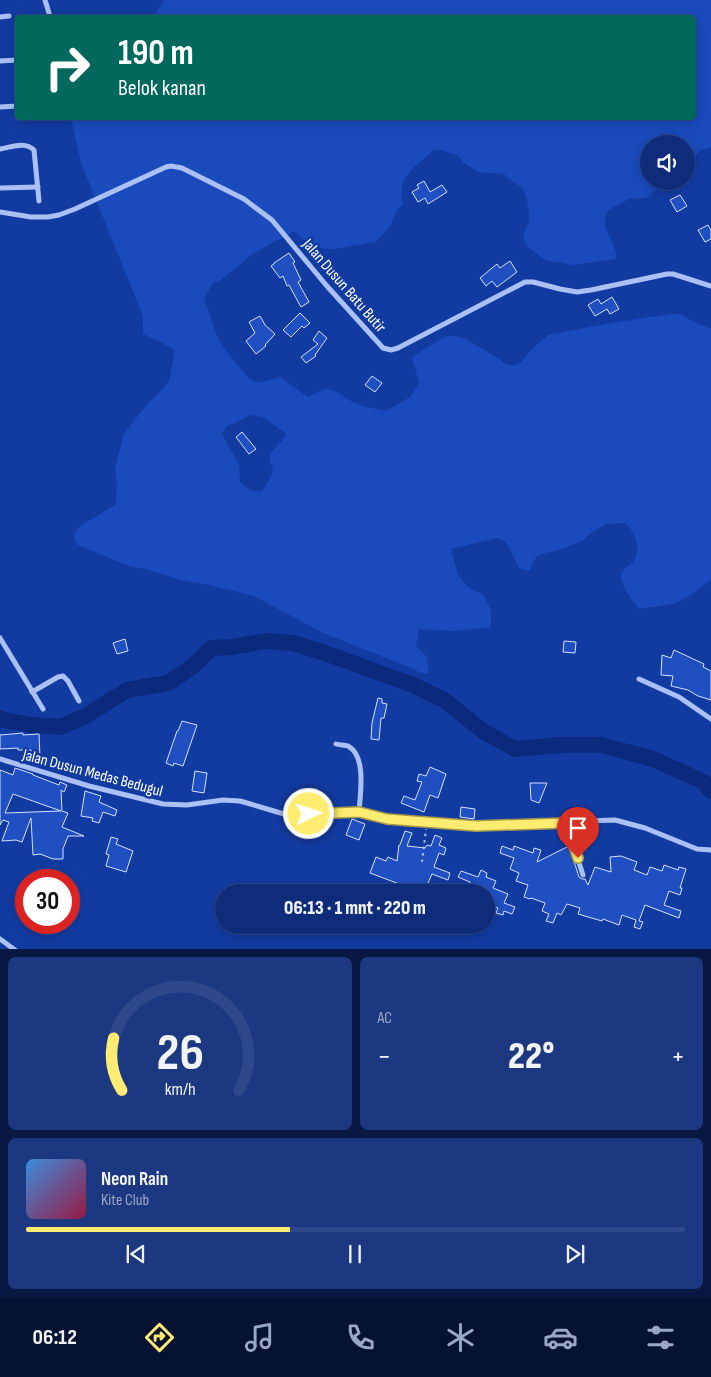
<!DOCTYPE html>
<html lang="id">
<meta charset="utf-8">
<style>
body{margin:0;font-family:"Sofia Sans Condensed",sans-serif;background:#1c3881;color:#f1f3f6;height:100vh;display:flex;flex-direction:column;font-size:19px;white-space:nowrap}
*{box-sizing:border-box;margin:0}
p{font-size:16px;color:#9ba7c7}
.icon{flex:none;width:28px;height:28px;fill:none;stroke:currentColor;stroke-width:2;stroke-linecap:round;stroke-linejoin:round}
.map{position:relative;height:949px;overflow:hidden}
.drawer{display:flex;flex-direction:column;gap:8px;padding:8px;background:#081843;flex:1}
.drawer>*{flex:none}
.banner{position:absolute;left:15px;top:15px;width:681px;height:105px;border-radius:5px;box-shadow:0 2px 12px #0003,0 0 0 1px #2e488b;background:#00695c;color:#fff;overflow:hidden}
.controls{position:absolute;left:640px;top:135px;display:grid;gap:10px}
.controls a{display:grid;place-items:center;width:55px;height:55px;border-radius:50%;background:#0e2c7a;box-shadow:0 2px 12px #0003,0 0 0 1px #2e488b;font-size:25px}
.speed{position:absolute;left:15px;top:869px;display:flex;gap:10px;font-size:25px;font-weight:700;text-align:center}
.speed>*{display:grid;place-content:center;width:65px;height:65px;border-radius:50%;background:#0e2c7a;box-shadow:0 2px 12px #0003,0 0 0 1px #2e488b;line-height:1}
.speed .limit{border:8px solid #d22;background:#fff;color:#111}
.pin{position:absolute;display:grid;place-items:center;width:42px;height:42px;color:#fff;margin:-51px -21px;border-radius:50% 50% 50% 0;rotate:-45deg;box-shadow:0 0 5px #0007}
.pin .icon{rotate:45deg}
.me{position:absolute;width:55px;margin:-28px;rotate:86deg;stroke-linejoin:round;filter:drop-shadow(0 0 4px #0008)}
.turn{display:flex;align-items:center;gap:18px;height:105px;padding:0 20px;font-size:22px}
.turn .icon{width:65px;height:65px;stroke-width:2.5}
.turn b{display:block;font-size:35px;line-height:42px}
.big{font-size:38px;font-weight:800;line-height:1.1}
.drawer .tile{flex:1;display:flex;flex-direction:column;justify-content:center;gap:8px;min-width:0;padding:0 18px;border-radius:8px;background:#1c3881}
.drawer .dial{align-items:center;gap:0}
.dial svg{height:130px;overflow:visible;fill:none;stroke:#2e488b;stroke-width:7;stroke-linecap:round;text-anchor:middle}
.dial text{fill:#f1f3f6;stroke:none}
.song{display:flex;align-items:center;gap:15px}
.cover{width:60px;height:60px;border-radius:8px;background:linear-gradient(135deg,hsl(210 70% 55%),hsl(340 70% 35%))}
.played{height:5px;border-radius:2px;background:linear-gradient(90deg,#ffec70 40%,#2e488b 40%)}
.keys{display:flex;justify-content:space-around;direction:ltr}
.heat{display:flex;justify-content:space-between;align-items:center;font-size:28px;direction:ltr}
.drawer .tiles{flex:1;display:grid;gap:8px;grid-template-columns:1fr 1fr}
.tile:last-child{grid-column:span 2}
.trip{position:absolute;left:215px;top:884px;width:280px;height:50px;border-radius:25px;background:#0e2c7a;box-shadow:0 2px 12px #0003,0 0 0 1px #2e488b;font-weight:800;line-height:50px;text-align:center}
.tab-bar{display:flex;height:80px;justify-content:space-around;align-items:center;background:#061231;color:#9ba7c7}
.tab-bar .icon{width:35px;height:35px}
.tab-bar .active{color:#ffec70}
.tab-bar b{font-size:22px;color:#f1f3f6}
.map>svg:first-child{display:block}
.green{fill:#1a4abc;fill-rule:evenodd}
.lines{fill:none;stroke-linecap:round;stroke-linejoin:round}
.river{stroke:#0b2a7e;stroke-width:16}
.building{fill:#204fc1;stroke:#d5e1fe;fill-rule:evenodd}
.path{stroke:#abc1f5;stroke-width:2;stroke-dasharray:2.5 4;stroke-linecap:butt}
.street{stroke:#abc1f5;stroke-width:5}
.route-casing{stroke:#a69949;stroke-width:12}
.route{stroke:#ffec70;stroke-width:9}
.labels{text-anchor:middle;stroke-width:5;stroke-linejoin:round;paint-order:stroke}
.street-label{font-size:16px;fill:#fff;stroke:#123ba2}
</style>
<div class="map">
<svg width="711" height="950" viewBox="0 0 711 950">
<rect width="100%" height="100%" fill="#123ba2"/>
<path class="green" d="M164,0H711V147L701,150L686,165V144H649V181H666L647,198L629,199L608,210C608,211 605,218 605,218C603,233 618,245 616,259L573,265L545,260L526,245L523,236L529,221V212L526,195L522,188L504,174L478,172L463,162L459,156L442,150H434C416,166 395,178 403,204L397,210L390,227L375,242L334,249H325L308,244L294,231L254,253L221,280L213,283L204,298L216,334L225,349L248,378L255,382H263L280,377L308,397C314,395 321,389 327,389C338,389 345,399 355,403C365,407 375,409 386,411L410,397L419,383L412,357L446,336H455L464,338L498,358L505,364L514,366L521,362L533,348L548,335L617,322L671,314H680L696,323L711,329V580L681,601L673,604L639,609C631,599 624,589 620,577C622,575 622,572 624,570C626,567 631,565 633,562C642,549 636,532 625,523L606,524L589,534L584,540L563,549L545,553L537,556L533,562L530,571L519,568L510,549L505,541L497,538L451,549L458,575L468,587L483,595L491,610V627L454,631L419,629L416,646L427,657L429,674L419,672L411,668L323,633L254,596L209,585L181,580L145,569L129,566L76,544L74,535L79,527L116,504L117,485L115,468L124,434L145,407L158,394L169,381L175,350L159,341L143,334V316L81,163L71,118H694V18L153,17ZM250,415L263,417L286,434L282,441L270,453V462L273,469L271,477L262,491C252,492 247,489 240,482L239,464L230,449L222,433L227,426L235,423Z"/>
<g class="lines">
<path class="river" d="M0,718L4,720L31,725L60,727L84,717L127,690L168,683L192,667L211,648L233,647L265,641L293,643L322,652L413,685L444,700L483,731L515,749L561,745H601L653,759L704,782L711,791"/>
</g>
<g class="building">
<path d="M424,181L430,192L442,185L447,192L428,204L425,198L418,202L412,192L419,188L417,185Z"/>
<path d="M680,195L687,206L677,212L670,200Z"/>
<path d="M708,225L711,230V239L705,242L698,230Z"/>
<path d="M289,253L295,262L293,263L301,280L298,282L309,302L301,307L289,285L287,286L283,276L280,278L271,266L274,264V263Z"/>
<path d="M510,261L517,272L497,287L492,281L486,286L480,278L497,264L500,268Z"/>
<path d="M612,297L619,309L610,314L607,309L595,316L588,305L598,299L601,304Z"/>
<path d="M300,313L310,323L304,328L302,326L291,337L283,330Z"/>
<path d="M260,316L265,325L275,334L265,345L266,346L256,354L246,341L255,333L249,322Z"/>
<path d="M319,331L327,338L315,355L316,356L306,363L301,357L318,344L313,340Z"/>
<path d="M372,376L382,383L375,392L365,385Z"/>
<path d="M242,432L256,449L249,454L236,437Z"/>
<path d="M125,639L128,651L117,654L113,643Z"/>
<path d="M564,641L576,642L575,653L563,652Z"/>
<path d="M674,650L704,664L703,667L711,671V700L698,696L688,690L671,686L673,676L661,675L662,655L671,658Z"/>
<path d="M378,698L382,699V703L387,704L384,718H381L379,740L371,739L372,723Z"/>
<path d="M182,721L197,725L183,766L174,763L173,766L166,763L177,731H178Z"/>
<path d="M23,733V735L39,734L40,757L32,758L31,750H18V748L0,749V735Z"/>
<path d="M430,767L446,774L438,798L430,795L424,812L401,803L404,796L415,800L422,782L417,781L419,774L426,776Z"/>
<path d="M15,768L33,774V775L59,785L60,782L67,785L64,792L61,790L62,811L68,813L62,827L84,836H68L63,849V859H53L40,854L33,855L31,818L22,842L16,840L2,841L9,822L3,820L0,825V770L13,775ZM13,794L61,811L5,813Z"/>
<path d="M195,771L207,773L204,793L192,791Z"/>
<path d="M530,783H547L539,803L531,800Z"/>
<path d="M85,791L101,796L99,802L117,810L115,816L103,812L99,823L92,821L93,818L81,816Z"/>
<path d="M461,807L475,809L474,819L460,817Z"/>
<path d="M352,819L365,824L359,840L346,835Z"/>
<path d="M405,831L412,833L407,846L425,848L427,845L431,846L435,835L442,838L439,845L446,848L444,855L439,853L434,867L450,873L448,880L432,874L424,892H405L400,891L402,885L370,873L376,857L386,861L388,857L397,861L399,845H400Z"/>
<path d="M111,837L118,839L116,844L133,851L126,872L106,866L109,855L106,854Z"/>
<path d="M502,846L513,850L514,846L533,853L534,848L541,850L537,862L569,846L579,877L582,879H585L588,885L595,867L611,872L610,857L621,856L637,862L634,870L647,875L650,867L662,871L664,865L678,870L679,867L686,869L680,888H682L680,895L669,891L664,905L681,911L679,918L645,905L639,921L643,922L640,929L634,927L636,920L622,915L619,925L603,919L602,921L578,914L580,908L567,904L561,915L557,913L553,923L546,921L549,914L542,911L545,903L531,898L530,899L524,897L528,885L516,881L519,873L510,869L514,858L500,853Z"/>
<path d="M481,870L487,873L486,877L496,881L493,888L508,894L504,903L515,907L512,914L504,911L503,915L496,913L498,908L486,904V892L469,885L470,882L458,877L461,871L478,877Z"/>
</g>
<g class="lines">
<path class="path" d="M422,862L426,829"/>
<g class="street">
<path d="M45,0L49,13"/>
<path d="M0,17L9,16"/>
<path d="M0,61L18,60"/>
<path d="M0,107L18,106"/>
<path d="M0,149C12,147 25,141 34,150L39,201"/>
<path d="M0,188L38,187"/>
<path d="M0,212L31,217H48L59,215L75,209L166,167L171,166L182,168L244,199L272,220L326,285L383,348L391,350L398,348L525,282H533L560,289L577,292L591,290L667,274H673L711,286"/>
<path d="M0,638L43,709"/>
<path d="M639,679L679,697L711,719"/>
<path d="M32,692L58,677L63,676L68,681L79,701"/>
<path d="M336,744C339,745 345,745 348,746C367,756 360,795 359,812"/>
<path d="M0,759L89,786L163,804L187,805L223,800L240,801L284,814L293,816L359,812L387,819L476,826L566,823L585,821L615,820L645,828L697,849L711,850"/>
<path d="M566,823L583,875"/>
<path d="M0,939L15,950"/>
</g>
</g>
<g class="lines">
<g class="route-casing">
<path id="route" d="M309,814L359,812L387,819L476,826L566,823L578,858"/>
</g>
<use href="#route" class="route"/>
</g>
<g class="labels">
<g class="street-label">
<text transform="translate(345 285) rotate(49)" y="6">Jalan Dusun Batu Butir</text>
<text transform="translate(93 772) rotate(15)" y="6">Jalan Dusun Medas Bedugul</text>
</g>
</g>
</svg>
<div class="controls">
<a><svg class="icon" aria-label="sound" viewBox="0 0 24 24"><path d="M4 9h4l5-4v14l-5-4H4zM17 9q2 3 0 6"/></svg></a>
</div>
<div class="speed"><div class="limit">30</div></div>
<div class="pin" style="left:578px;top:858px;background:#d93025"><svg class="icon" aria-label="arrive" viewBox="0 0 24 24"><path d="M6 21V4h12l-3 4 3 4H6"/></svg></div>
<svg class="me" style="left:309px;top:814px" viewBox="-20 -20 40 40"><circle r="17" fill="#ffec70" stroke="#fff" stroke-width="3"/><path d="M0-11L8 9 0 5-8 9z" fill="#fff"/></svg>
<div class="trip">06:13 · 1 mnt · 220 m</div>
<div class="banner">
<div class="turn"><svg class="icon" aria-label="right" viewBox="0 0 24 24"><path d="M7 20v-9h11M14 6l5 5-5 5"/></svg><div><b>190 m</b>Belok kanan</div></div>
</div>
</div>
<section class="drawer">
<div class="tiles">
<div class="tile dial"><svg viewBox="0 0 100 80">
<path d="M14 69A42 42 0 1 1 86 69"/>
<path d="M14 69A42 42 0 0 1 9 37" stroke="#ffec70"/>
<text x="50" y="56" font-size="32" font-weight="700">26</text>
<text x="50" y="72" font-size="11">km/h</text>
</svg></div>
<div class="tile"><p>AC</p>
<div class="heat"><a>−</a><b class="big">22°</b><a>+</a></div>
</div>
<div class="tile">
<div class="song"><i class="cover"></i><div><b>Neon Rain</b><p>Kite Club</p></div></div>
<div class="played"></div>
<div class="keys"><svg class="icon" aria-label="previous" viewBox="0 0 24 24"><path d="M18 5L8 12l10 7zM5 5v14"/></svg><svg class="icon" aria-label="pause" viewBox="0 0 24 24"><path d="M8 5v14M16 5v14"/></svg><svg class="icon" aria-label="next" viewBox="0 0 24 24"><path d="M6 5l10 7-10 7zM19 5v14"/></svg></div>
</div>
</div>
</section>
<nav class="tab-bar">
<b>06:12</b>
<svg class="icon active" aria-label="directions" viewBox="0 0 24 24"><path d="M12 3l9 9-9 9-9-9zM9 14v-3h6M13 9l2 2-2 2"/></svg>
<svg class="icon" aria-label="music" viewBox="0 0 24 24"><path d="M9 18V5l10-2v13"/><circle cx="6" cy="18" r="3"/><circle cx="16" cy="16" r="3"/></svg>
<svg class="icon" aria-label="phone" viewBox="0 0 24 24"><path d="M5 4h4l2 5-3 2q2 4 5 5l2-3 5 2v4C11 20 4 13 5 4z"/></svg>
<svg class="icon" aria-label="climate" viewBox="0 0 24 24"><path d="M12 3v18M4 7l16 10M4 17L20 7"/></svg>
<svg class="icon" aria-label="car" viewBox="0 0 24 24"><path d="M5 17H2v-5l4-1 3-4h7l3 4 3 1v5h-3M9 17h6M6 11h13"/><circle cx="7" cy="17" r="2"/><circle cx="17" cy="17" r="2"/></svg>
<svg class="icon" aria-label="filters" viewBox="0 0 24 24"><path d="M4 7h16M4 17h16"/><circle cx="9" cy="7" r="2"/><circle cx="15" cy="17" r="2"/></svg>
</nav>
